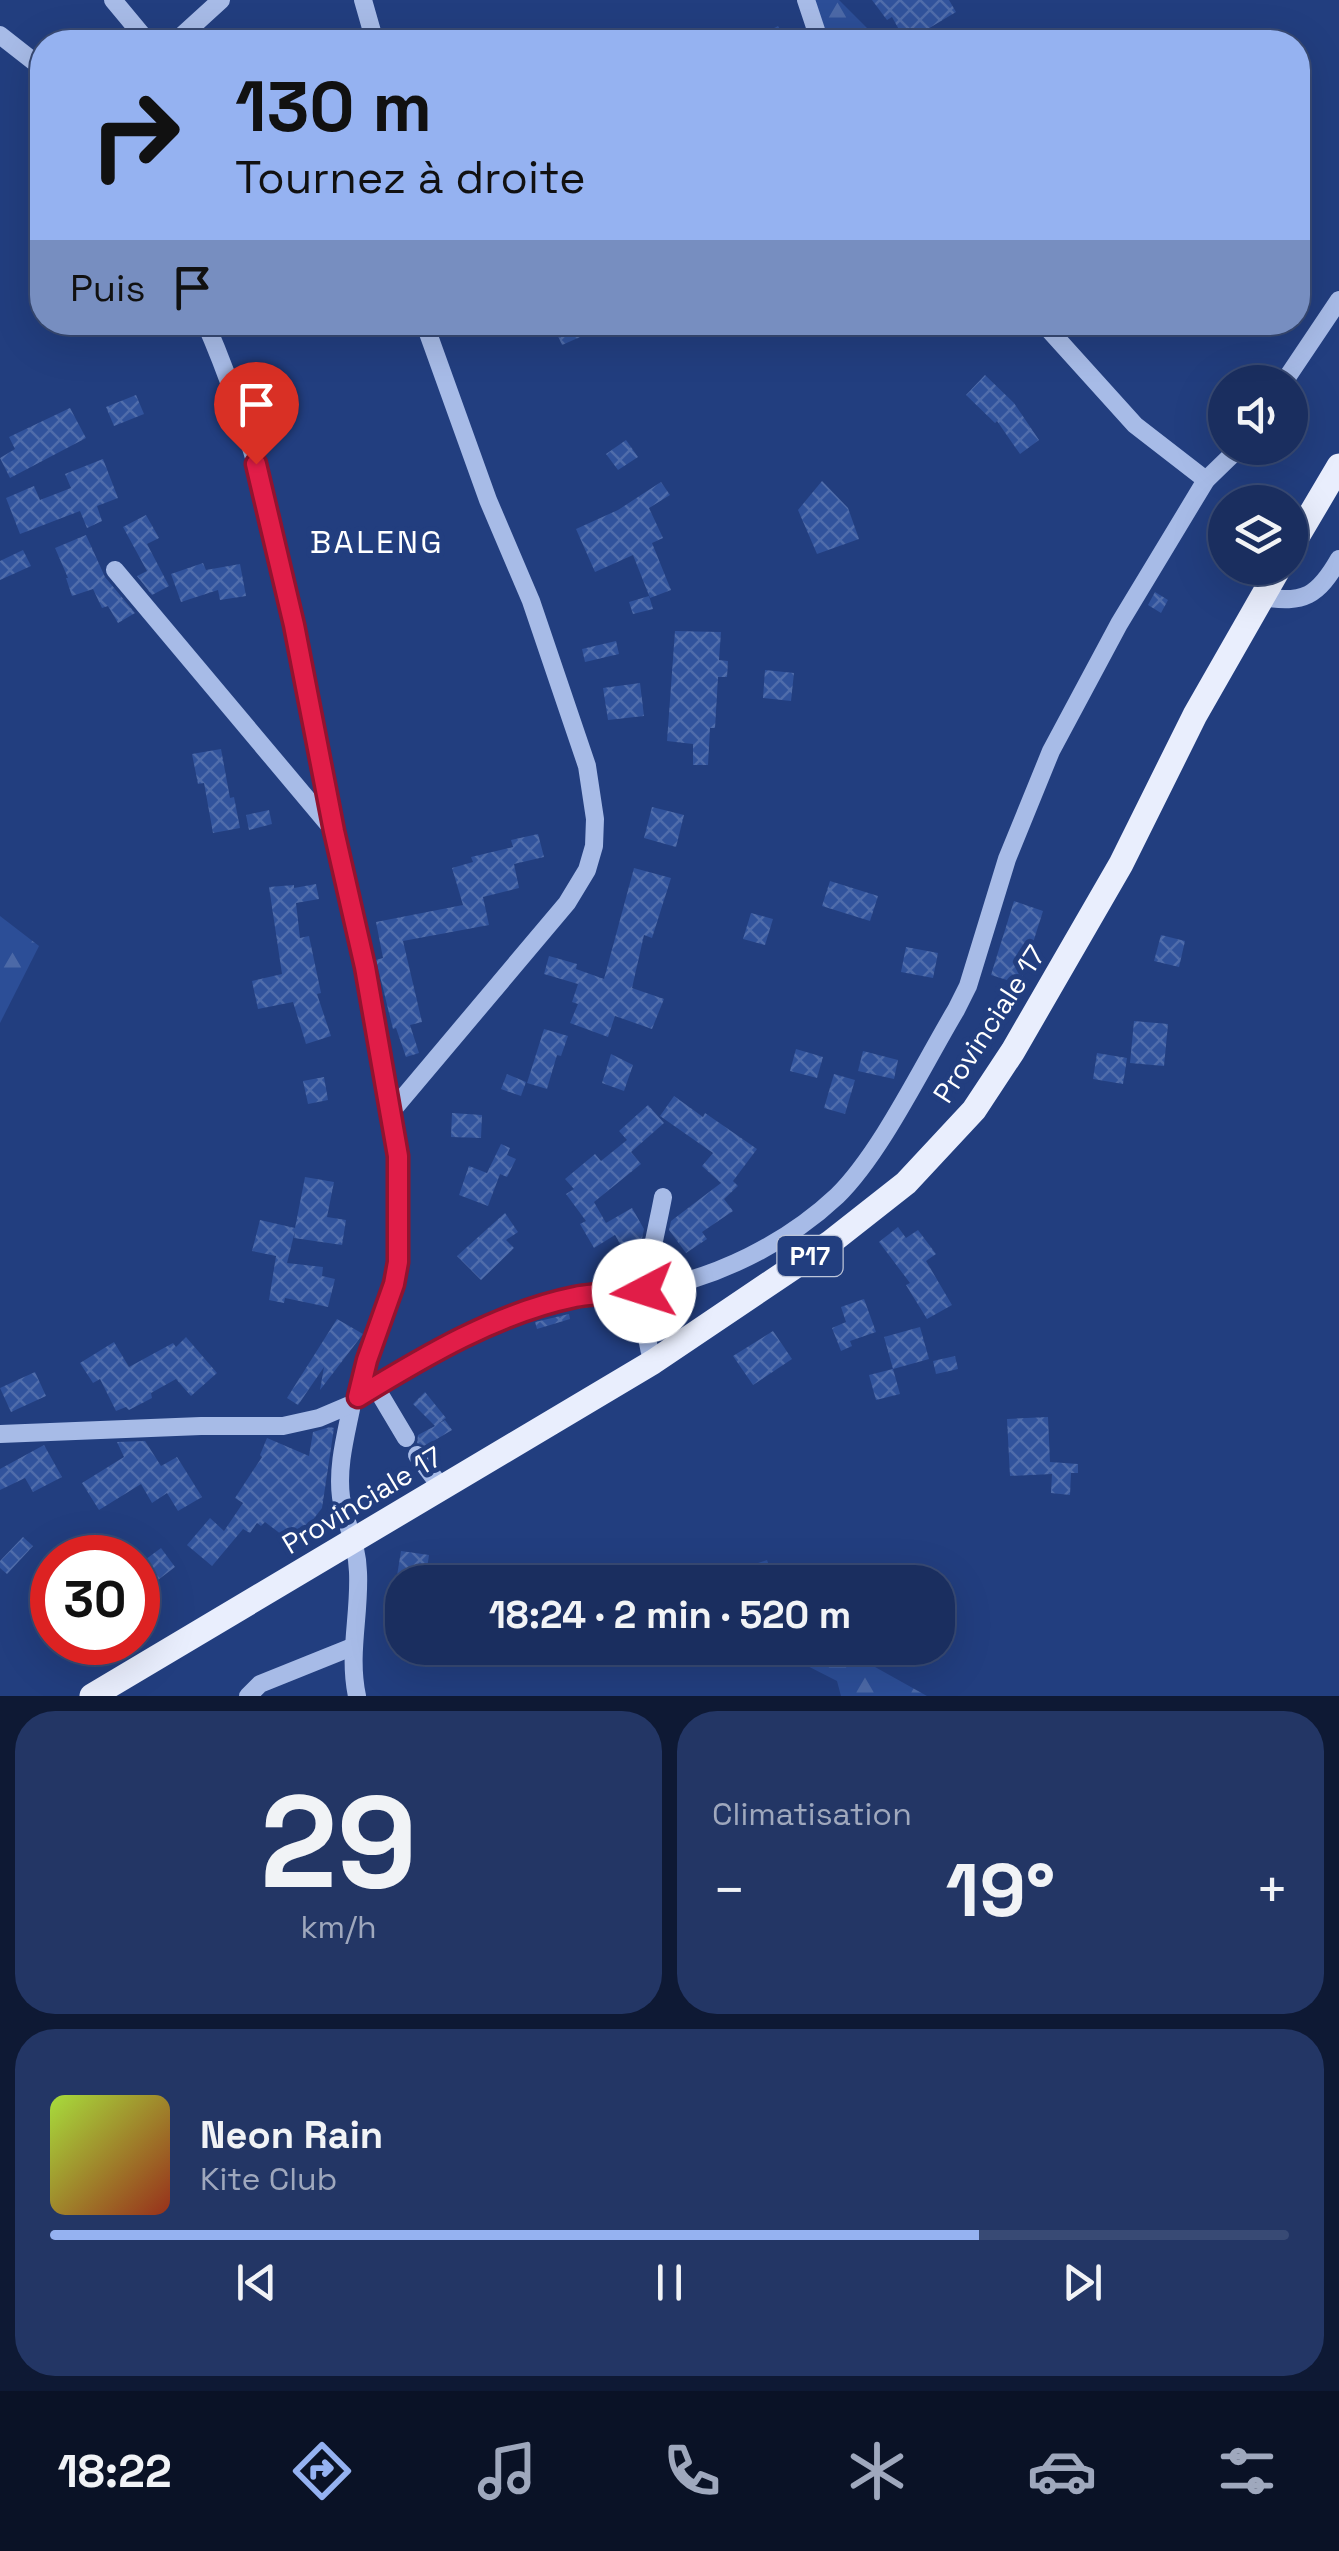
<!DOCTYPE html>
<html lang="fr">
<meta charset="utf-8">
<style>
body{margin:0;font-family:"Space Grotesk",sans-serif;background:#233665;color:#f1f3f6;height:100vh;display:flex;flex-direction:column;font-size:38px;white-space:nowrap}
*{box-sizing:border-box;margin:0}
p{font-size:32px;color:#9fa8bd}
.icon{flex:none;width:55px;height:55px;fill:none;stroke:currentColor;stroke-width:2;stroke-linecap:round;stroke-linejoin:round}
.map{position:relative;height:1696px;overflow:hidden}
.details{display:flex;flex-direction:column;gap:15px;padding:15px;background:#0e1934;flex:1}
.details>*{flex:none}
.banner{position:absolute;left:30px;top:30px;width:1280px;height:305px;border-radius:40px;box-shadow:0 10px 40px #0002,0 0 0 2px #384a74;background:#95b2f1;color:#111;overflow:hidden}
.controls{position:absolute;left:1208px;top:365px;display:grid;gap:20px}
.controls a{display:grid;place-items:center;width:100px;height:100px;border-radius:50%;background:#1a2e5f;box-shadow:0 10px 40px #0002,0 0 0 2px #384a74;font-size:50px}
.speed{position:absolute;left:30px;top:1535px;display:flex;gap:20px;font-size:50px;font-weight:700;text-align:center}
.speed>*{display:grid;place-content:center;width:130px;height:130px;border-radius:50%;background:#1a2e5f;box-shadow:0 10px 40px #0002,0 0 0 2px #384a74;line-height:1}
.speed .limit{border:15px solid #d22;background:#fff;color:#111}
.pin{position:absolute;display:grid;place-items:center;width:85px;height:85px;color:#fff;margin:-102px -42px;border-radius:50% 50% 50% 0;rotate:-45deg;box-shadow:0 0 10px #0007}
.pin .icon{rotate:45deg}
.me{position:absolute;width:110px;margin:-55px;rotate:265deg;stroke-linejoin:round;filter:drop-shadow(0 0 8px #0008)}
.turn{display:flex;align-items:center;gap:35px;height:210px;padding:0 40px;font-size:45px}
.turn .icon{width:130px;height:130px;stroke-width:2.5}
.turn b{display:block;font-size:70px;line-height:85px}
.then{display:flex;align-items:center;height:95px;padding:0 40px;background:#0003;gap:20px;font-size:38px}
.big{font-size:75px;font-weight:700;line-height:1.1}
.details .widget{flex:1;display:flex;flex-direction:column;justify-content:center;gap:15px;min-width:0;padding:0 35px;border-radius:40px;background:#233665}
.details .dial{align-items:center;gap:0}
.dial b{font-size:130px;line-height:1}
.song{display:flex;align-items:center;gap:30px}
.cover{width:120px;height:120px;border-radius:15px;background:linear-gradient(135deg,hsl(80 70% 55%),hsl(10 70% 35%))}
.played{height:10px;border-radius:5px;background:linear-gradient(90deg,#95b2f1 75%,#384a74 75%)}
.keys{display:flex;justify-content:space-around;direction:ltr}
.heat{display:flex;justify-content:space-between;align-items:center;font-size:55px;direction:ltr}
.details .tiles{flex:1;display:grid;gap:15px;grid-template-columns:1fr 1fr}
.widget:last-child{grid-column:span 2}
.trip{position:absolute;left:385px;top:1565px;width:570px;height:100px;border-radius:40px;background:#1a2e5f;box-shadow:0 10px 40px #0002,0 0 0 2px #384a74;font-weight:700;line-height:100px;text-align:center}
.dock{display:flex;height:160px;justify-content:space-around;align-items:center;background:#0a1226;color:#9fa8bd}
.dock .icon{width:70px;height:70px}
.dock .current{color:#95b2f1}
.dock b{font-size:45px;color:#f1f3f6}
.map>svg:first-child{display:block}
.forest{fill:url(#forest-firs)}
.building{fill:url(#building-cross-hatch)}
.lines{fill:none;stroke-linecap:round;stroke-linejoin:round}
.minor{stroke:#a7bbe7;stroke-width:18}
.major{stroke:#e9eefd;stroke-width:25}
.route-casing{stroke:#92132f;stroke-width:25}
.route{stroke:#e11d48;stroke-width:18}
.labels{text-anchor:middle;stroke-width:10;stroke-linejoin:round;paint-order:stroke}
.shield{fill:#223e7f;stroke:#bdc5d9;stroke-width:2.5}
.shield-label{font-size:25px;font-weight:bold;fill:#fff}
.street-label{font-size:28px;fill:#fff;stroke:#223e7f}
.quarter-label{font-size:32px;letter-spacing:2.5px;fill:#fff;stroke:#223e7f}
</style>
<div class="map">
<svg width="1339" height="1696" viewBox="0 0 1339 1696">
<defs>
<pattern id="forest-firs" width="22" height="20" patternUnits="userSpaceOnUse" patternTransform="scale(2.5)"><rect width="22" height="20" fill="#2c4e97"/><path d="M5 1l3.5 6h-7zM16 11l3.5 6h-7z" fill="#4c69a7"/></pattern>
<pattern id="building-cross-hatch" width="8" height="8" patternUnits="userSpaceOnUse" patternTransform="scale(2.5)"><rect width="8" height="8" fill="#31539c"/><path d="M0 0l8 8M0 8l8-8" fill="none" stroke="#506dab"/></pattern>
</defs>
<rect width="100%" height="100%" fill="#223e7f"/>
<g class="forest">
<path d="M807,0H839L881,42H822Z"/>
<path d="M0,916L39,946L0,1023Z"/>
<path d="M767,1560L775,1582H729L732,1572Z"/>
<path d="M697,1648H841L927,1696H841L837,1681L784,1654L740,1667L707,1663Z"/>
</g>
<g class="building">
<path d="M872,0H949L956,12L906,42L892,17L887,20Z"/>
<path d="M778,26L788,42H749Z"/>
<path d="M552,322H582L587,334L562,345Z"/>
<path d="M985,375L1014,403L1039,440L1020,454L997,421L995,423L966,395Z"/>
<path d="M136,395L144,414L114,426L106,407Z"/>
<path d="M70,408L86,438L10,478L0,458L15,449L9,437Z"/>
<path d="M626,440L638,457L618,470L606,454Z"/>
<path d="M103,459L118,498L97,506L102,521L87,528L80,511L20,534L6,498L34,486L40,500L71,488L65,474Z"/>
<path d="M822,481L848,508L859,539L817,554L798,510Z"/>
<path d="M661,482L670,495L649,508L663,538L652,543L671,590L650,598L633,555L595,572L576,529L618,510Z"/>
<path d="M146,515L159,538L147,544L169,586L152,595L137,576L147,571L123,527Z"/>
<path d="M86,535L105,577L135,613L118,623L108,606L102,608L93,589L72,596L66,578H68L55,548Z"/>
<path d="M23,550L31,566L0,580V561Z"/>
<path d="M203,563L206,570L240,564L246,596L220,600L218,590L181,602L171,574Z"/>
<path d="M1155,592L1168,600L1161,613L1148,605Z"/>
<path d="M649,596L653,609L633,614L629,602Z"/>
<path d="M675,631L721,632L719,660L728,661L727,677H718L715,728H710L708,765H693V744L667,741Z"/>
<path d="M616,641L619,654L585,662L582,649Z"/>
<path d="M765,670L794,673L791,701L763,698Z"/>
<path d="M640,683L644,716L608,720L603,688Z"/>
<path d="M221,749L230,798L234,797L240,828L213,833L204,783L198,784L192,754Z"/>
<path d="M652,807L684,815L676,847L644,838Z"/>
<path d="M269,810L272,824L249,830L246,815Z"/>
<path d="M538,834L544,857L514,864L519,888L483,897L489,925L403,941L422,1022L410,1025L419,1053L406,1057L396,1028L393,1029L376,960L383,958L376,922L463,905L452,868L473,862L471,857L513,847L511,840Z"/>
<path d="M634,868L671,878L652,938L644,935L632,988L664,999L652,1029L615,1016L608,1037L570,1023L578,1004L572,1002L578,984L544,974L549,956L577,964L576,969L604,979Z"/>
<path d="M830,881L878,896L870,921L822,906Z"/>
<path d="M316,884L319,899L296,903L300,938L309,936L321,993L317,994L331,1036L306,1044L293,1002L258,1009L252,981L282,974L269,887L294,885V888Z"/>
<path d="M1014,901L1043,911L1020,984L991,975Z"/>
<path d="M751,913L773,919L765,945L743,939Z"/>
<path d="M1161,935L1185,941L1179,967L1154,961Z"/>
<path d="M906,947L938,953L933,978L901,972Z"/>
<path d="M1134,1021L1168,1024L1164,1066L1130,1063Z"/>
<path d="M544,1029L568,1036L561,1056L557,1055L547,1089L527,1083Z"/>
<path d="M796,1049L823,1057L817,1078L790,1071Z"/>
<path d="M863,1051L898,1060L894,1079L858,1071Z"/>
<path d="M1097,1053L1127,1058L1123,1084L1093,1079Z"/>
<path d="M611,1054L633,1065L624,1091L602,1083Z"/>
<path d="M507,1074L526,1082L521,1096L501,1089Z"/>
<path d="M834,1074L855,1080L845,1114L824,1108Z"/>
<path d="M324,1077L328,1100L308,1104L303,1081Z"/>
<path d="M674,1096L703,1117L705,1113L757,1149L733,1181L738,1186L724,1199L733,1211L702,1232L707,1239L686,1253L669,1230L671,1221L721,1183L702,1166L713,1153L660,1116Z"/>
<path d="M648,1105L664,1123L631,1152L641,1164L594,1202L606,1223L632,1208L644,1229L641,1244L625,1253L615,1235L594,1248L580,1224L586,1221L566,1194L574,1189L565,1179L595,1154L601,1161L627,1140L619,1131Z"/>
<path d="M452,1113L482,1115L481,1138L451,1137Z"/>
<path d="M501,1144L510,1148L507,1155L516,1159L507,1177L500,1174L488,1206L459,1195L469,1166L487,1173Z"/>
<path d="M305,1177L334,1182L327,1217L346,1220L342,1245L294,1238L295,1231L287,1263L323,1267L322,1276L335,1279L328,1307L285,1298L284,1303L269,1300L276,1256L252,1251L260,1220L295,1228Z"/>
<path d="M505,1213L518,1232L506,1240L514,1248L481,1280L457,1256Z"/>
<path d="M898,1227L906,1238L918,1230L936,1254L926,1261L952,1305L927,1319L906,1285L910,1283L879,1242Z"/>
<path d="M864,1299L876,1332L850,1341L852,1346L841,1351L832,1328L846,1322L841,1307Z"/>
<path d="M569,1314L570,1319L537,1329L535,1322Z"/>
<path d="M337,1319L363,1334L320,1390L324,1367L298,1405L287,1398Z"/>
<path d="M920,1327L929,1359L893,1369L884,1337Z"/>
<path d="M773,1331L792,1359L753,1385L733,1356Z"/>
<path d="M186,1337L217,1373L191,1396L176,1379L151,1393L152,1398L129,1410L126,1407L116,1411L100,1379L93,1383L80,1363L114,1342L129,1367L173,1343L176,1347Z"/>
<path d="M955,1356L958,1369L936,1374L933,1361Z"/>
<path d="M893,1369L900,1394L876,1400L869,1375Z"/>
<path d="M35,1372L46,1396L11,1412L0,1388Z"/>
<path d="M425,1392L446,1418L438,1424L445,1420L452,1430L425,1446L417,1443L418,1435L435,1426L413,1404Z"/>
<path d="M1048,1417L1050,1462L1078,1464V1473H1071L1070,1495L1051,1493L1052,1474L1010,1476L1007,1419Z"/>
<path d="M330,1427L334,1428L322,1508L294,1544L265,1522L261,1526L257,1523L250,1533L243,1529L212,1566L187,1545L210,1518L224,1531L243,1503L235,1498L262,1457L260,1455L267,1438L309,1456L313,1432Z"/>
<path d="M145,1441L161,1466L177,1457L202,1497L178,1511L167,1493L152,1503L141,1484L99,1510L82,1483L124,1457L117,1442Z"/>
<path d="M44,1445L62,1477L33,1492L25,1478L0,1490V1469Z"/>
<path d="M23,1537L33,1546L7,1574L0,1568V1561Z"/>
<path d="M161,1548L175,1567L150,1586L138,1565Z"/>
<path d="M401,1551L429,1555L425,1582H396Z"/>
</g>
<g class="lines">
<g class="minor">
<path d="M113,0L148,42"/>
<path d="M363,0L375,42"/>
<path d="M806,0L820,42"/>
<path d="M0,35L42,68"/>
<path d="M175,42L221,0"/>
<path d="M205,322C273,476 305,665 334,831"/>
<path d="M1042,322L1135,425L1206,480"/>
<path d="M1284,382L1339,300"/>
<path d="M115,570L334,831L365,967L398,1156V1263L358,1397"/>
<path d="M1262,597C1304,604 1318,596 1339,559"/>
<path d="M391,1112L567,903L587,870L594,846L595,819L587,766L531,601L488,500L424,322"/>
<path d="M653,1362C634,1308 653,1251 663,1197"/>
<path d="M375,1386L406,1438"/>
<path d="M352,1404C346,1435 337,1466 341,1497C345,1524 357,1541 358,1572C360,1615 348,1654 357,1696"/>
<path d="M0,1434L201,1426H283L319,1418L352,1404L358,1397C412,1364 468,1332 528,1311C568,1297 607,1297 648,1290C716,1278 786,1244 837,1196C881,1153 923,1065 956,1010L968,986L1007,859L1051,751L1119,624L1206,480L1239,448"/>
<path d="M417,1455L441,1487"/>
<path d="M248,1696L260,1684L352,1647"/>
</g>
<g class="major">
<path d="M1290,549L1339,466"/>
<path d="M92,1696L653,1362L831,1242L906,1183L974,1110L1013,1051L1121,864L1195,715L1279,568"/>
</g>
</g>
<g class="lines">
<g class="route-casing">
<path id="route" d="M256,464L294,625L334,831L365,967L398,1156V1262L394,1284L367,1360L358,1397C425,1356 497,1313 575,1297C597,1293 622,1293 644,1291"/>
</g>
<use href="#route" class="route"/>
</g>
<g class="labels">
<rect class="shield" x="777.5" y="1236" width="65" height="40" rx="8"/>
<g class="shield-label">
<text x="810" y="1265">P17</text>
</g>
<g class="street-label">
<text transform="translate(989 1024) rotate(-57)" y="10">Provinciale 17</text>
<text transform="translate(362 1500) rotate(-31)" y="10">Provinciale 17</text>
</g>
<g class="quarter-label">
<text x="377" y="553">BALENG</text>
</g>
</g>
</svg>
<div class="controls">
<a><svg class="icon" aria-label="sound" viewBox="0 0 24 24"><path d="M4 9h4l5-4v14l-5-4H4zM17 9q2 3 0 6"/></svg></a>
<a><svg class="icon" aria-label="layers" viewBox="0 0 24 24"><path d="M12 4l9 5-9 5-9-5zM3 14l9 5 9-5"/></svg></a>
</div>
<div class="speed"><div class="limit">30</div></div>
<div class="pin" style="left:256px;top:464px;background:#d93025"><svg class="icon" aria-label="arrive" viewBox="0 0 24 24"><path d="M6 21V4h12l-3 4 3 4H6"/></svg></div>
<svg class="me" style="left:644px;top:1291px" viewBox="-20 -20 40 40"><circle r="19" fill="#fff"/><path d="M0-13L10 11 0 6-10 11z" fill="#e11d48"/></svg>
<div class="trip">18:24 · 2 min · 520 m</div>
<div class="banner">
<div class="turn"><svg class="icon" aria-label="right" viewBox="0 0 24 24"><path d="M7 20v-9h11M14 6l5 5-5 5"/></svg><div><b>130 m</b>Tournez à droite</div></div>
<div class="then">Puis<svg class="icon" aria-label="arrive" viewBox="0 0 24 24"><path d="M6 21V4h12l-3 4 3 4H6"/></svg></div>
</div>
</div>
<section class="details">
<div class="tiles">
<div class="widget dial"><b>29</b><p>km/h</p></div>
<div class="widget"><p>Climatisation</p>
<div class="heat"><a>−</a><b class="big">19°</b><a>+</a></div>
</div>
<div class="widget">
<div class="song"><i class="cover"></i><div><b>Neon Rain</b><p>Kite Club</p></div></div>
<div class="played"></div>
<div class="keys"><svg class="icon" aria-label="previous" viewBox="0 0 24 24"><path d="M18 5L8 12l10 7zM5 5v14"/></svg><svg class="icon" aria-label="pause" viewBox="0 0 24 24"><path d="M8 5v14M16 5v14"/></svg><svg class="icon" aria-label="next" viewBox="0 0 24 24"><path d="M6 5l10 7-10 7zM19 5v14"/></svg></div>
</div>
</div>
</section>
<nav class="dock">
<b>18:22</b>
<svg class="icon current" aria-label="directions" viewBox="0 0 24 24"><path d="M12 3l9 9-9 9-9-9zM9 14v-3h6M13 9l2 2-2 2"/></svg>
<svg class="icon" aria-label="music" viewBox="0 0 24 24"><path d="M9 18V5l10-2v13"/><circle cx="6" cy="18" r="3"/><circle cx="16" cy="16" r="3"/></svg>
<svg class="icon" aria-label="phone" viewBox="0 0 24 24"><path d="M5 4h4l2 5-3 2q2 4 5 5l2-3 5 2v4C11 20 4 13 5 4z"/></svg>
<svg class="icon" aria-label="climate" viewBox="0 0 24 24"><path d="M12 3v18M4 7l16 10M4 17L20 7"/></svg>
<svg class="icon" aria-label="car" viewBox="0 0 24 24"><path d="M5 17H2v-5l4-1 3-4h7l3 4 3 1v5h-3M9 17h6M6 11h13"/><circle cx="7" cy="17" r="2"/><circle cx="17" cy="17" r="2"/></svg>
<svg class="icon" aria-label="filters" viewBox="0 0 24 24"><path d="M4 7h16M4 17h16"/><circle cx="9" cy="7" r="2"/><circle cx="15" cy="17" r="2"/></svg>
</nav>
